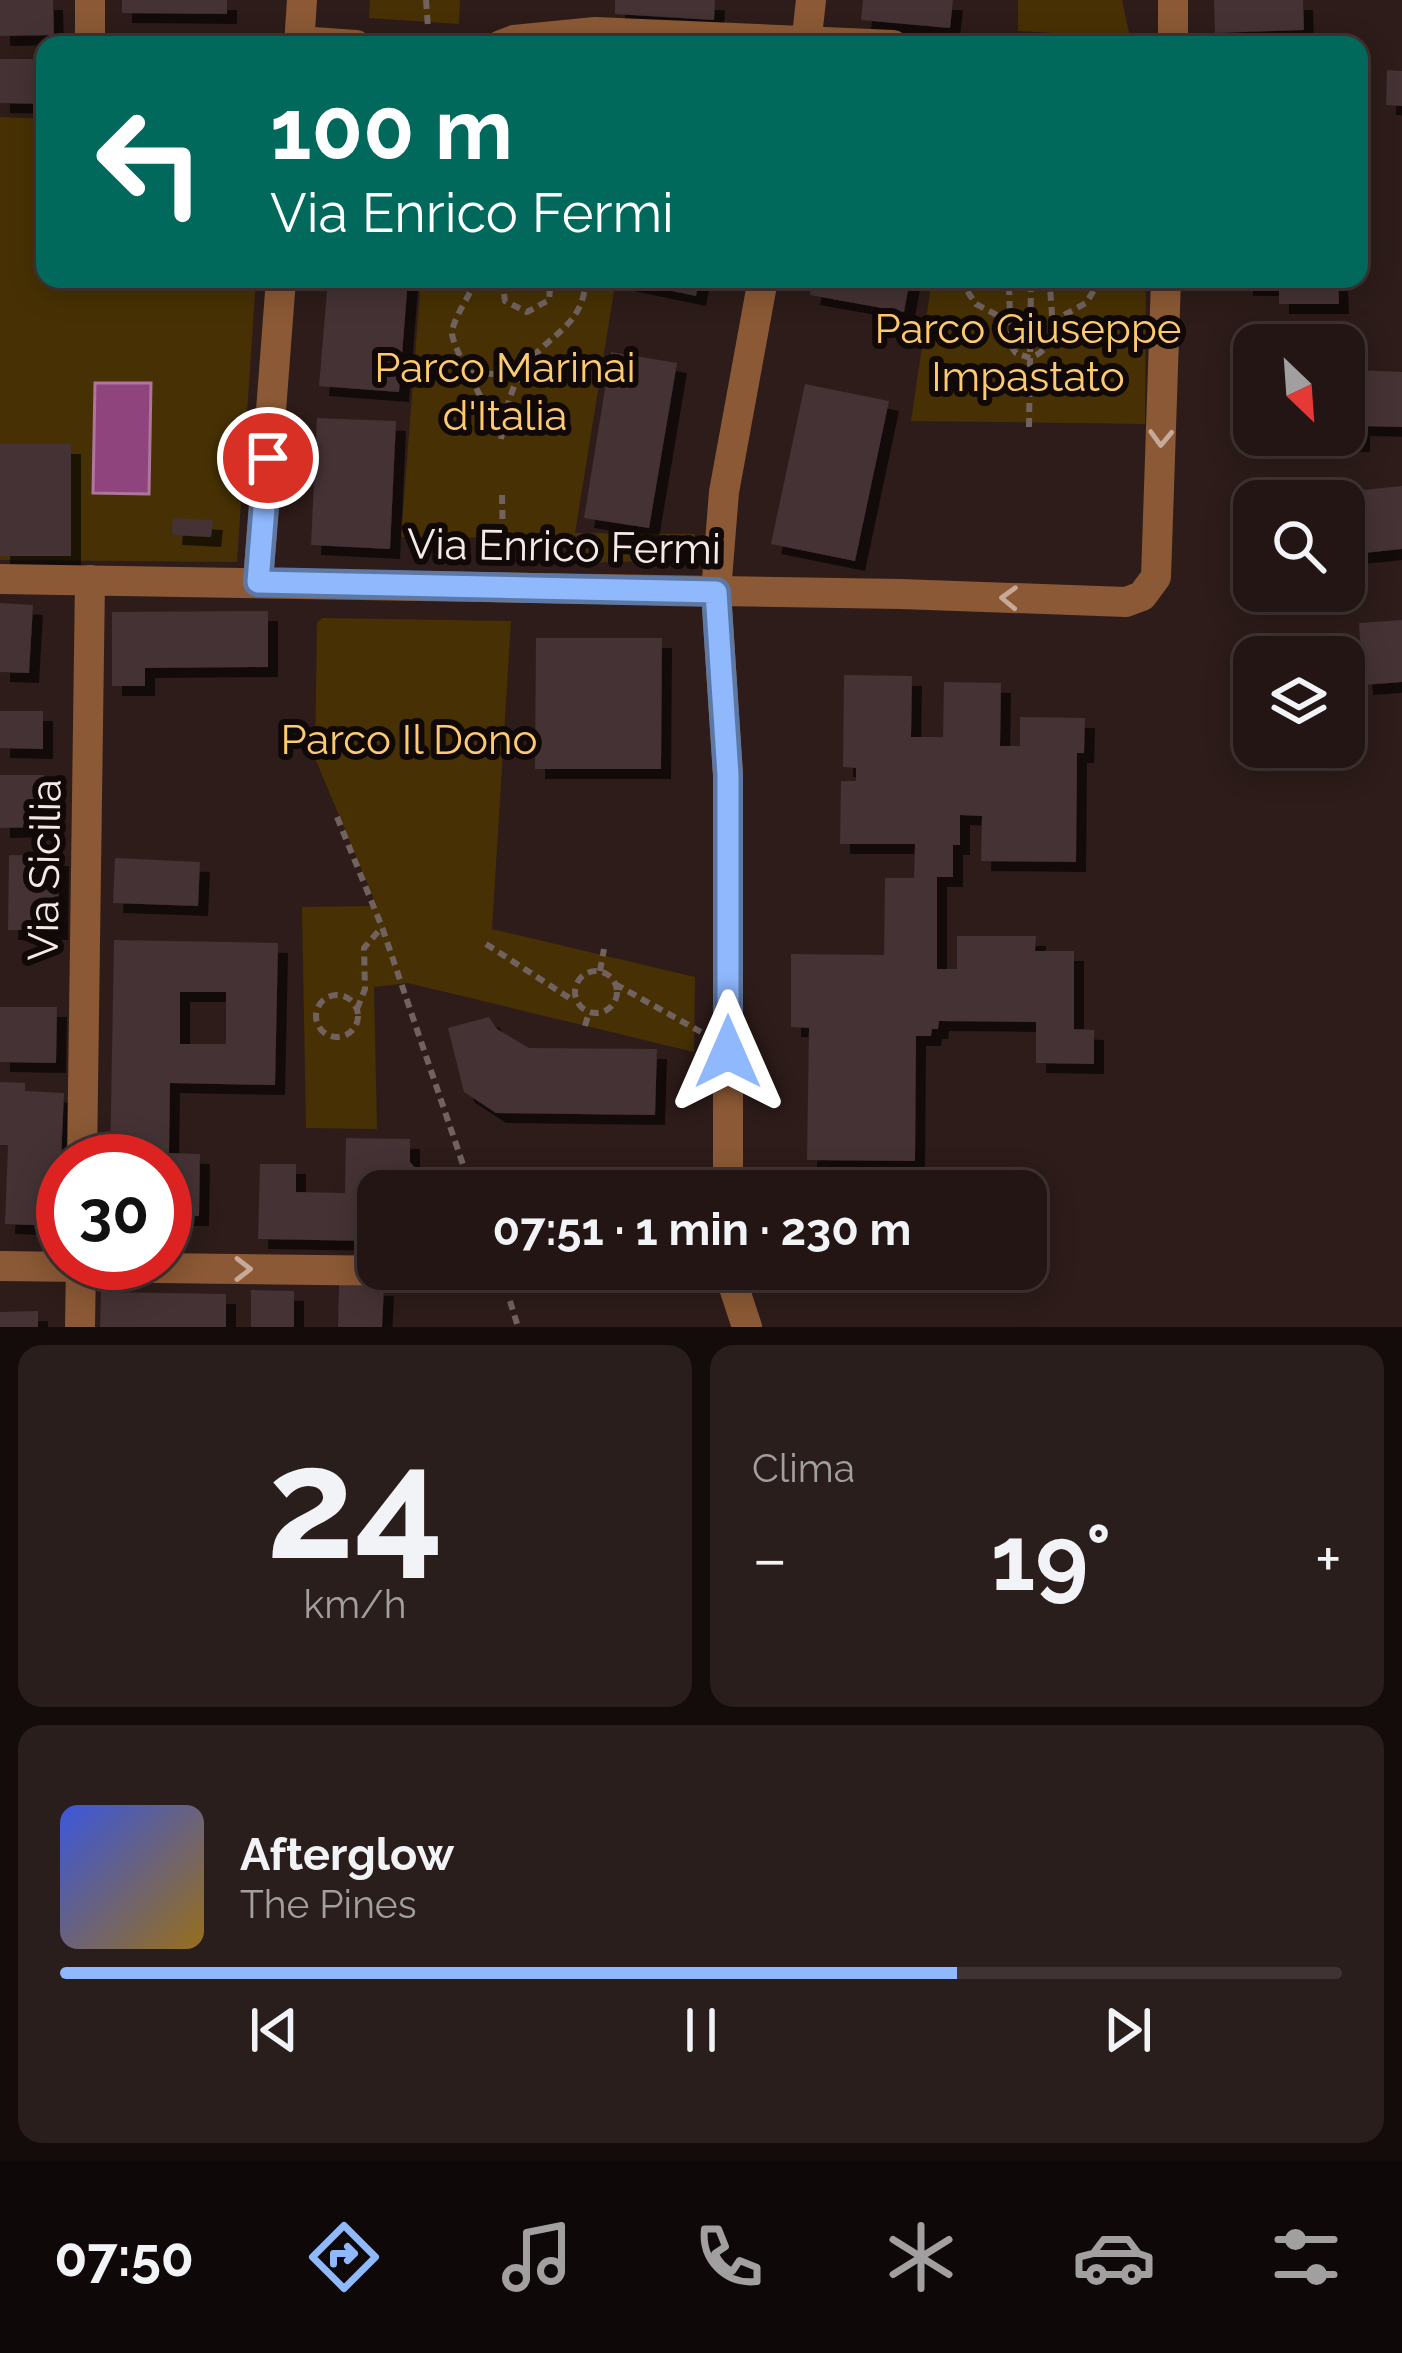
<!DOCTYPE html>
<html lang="it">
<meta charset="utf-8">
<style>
body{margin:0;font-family:Raleway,sans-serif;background:#2a1e1c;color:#f1f3f6;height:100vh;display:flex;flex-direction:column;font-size:45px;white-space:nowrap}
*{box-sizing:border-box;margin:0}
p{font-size:39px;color:#a29fa0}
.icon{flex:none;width:66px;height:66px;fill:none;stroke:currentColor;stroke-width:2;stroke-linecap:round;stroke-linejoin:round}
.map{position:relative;height:1327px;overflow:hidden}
.panel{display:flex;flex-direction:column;gap:18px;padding:18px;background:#130c0a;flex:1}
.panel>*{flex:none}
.top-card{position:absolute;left:36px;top:36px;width:1332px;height:252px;border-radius:24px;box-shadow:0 6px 30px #0003,0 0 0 3px #3f3433;background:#00695c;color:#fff;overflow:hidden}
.needle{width:78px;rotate:155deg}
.fabs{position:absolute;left:1233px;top:324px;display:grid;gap:24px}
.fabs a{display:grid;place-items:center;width:132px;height:132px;border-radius:24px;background:#221513;box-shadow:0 6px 30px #0003,0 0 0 3px #3f3433;font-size:60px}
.speed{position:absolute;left:36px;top:1134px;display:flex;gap:24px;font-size:60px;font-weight:700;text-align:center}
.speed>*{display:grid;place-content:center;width:156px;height:156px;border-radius:50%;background:#221513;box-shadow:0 6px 30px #0003,0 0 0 3px #3f3433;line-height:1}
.speed .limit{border:18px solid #d22;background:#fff;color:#111}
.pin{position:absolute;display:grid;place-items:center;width:102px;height:102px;color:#fff;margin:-51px;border:6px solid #fff;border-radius:50%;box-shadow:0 3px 12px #0007}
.me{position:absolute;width:132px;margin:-66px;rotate:0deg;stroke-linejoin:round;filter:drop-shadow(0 0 9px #0008)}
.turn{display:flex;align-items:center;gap:42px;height:252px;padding:0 36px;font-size:54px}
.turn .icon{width:156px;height:156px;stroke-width:2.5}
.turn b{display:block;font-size:84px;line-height:102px}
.big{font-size:90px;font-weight:700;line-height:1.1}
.panel .card{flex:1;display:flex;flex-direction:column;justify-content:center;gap:18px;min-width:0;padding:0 42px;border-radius:24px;background:#2a1e1c}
.panel .dial{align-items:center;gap:0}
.dial b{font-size:156px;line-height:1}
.song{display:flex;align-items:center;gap:36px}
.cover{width:144px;height:144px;border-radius:18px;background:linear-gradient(135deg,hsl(230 70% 55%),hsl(40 70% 35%))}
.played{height:12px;border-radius:6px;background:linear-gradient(90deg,#8fb8fd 70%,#3f3433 70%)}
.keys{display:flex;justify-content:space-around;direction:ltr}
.heat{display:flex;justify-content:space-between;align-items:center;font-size:66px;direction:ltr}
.panel .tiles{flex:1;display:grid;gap:18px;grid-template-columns:1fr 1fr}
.card:last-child{grid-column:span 2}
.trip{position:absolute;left:357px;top:1170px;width:690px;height:120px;border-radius:24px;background:#221513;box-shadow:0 6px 30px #0003,0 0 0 3px #3f3433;font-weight:700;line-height:120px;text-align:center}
.dock{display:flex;height:192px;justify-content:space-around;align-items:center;background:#0e0808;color:#a29fa0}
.dock .icon{width:84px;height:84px}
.dock .on{color:#8fb8fd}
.dock b{font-size:54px;color:#f1f3f6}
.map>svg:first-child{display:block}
.green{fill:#473104}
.water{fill:#8f447d;stroke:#ae769d;stroke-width:3}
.building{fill:#443135;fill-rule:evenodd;filter:url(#shadow)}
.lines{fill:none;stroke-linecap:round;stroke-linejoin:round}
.path{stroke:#71625f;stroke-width:6;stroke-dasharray:9 6;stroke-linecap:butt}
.minor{stroke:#8b5935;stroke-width:30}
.oneway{stroke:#c6a997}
.route-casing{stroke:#5d78a4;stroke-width:30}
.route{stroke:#8fb8fd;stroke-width:21}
.labels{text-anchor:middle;stroke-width:12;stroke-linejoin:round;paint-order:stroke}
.park-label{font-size:42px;fill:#fdca6f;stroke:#100907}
.street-label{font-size:42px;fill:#f6eae7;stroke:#100907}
</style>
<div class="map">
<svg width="1402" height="1327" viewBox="0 0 1402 1327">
<defs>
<filter id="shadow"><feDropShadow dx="10" dy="10" stdDeviation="0" flood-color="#0009"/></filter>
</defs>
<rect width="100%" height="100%" fill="#2d1c19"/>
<g class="green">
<path d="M370,0H460L459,24L369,18Z"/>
<path d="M1018,0H1122L1130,37L1018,31Z"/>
<path d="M0,117L45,119V279H256L237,562L0,560Z"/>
<path d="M421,279H616L575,533L695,534L691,560L571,563L570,538L401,537Z"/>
<path d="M932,279H1146L1145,424L911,421Z"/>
<path d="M323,618L511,621L492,929L695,977L694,1052L408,983L374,987L377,1129L306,1128L302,907L377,906L315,758L317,622Z"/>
</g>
<path class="water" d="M95,383H151L149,494L93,493Z"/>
<g class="building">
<path d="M0,0H53L54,35L0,36Z"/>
<path d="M122,0H227V14L122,13Z"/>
<path d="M615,0H715L714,20L615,14Z"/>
<path d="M863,0H953L950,28L861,20Z"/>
<path d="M1214,0H1303L1304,30L1215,33Z"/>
<path d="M0,59H45V104L0,103Z"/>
<path d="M1387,70L1402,71V106L1386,105Z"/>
<path d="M328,279H408L399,392L319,386Z"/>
<path d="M614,279H699L696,296Z"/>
<path d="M813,279H910L904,312L810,295Z"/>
<path d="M1243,279H1338L1339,304H1279V286H1243Z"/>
<path d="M611,352L677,363L649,528L584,518Z"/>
<path d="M1344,359H1359L1358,370L1402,372V427L1360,426V442L1274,441V435H1344Z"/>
<path d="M805,384L889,401L855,561L771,544Z"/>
<path d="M317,418L396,421L390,549L311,545Z"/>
<rect x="0" y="444" width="71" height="112"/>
<path d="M1402,486V549L1344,555V501H1326L1325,494Z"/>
<path d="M173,518L213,520L211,537L172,535Z"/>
<path d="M0,603L33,605L29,673L0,672Z"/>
<path d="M268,611V667L145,668V686H112V612Z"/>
<path d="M1402,620V682L1363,685L1359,623Z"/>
<path d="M536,638H662L661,769H535Z"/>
<path d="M844,675L912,676L911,737H943L944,682L1001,683L1000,746H1020V717L1085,718L1084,753H1077L1076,862L981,861L982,816L960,815V845H953V877H937V969H957V936H1036L1035,951H1074V1029L1094,1030V1064L1036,1063V1022L939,1021L938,1029H932L931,1036H916L915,1161L807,1160L809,1028L791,1027V954L884,955L885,878H914L915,844H840L841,781H856V768L843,767Z"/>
<path d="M0,711H43V749L0,748Z"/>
<path d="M0,775H44L45,827L0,828Z"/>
<path d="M9,855L59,856L58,930H8Z"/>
<path d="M115,858L200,862L198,906L113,903Z"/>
<path d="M114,940L278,943L275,1085L170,1083L169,1153L200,1154L199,1216H165V1161H110ZM180,992H226V1044H180Z"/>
<path d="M0,1007H57L56,1063L0,1062Z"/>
<path d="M489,1017L497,1029L529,1048L657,1049L655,1115L496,1113L464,1092L448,1028Z"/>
<path d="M0,1082L25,1083V1091L64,1093L58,1226L5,1224L8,1145H0Z"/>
<path d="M346,1138L410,1139V1162L436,1191H378L374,1241L258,1239L260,1164H296V1192L345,1193Z"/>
<path d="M339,1285L384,1286L382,1327H338Z"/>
<path d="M251,1290L294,1291V1327H251Z"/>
<path d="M101,1292L226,1294V1327H100Z"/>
<path d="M38,1311V1327H0V1312Z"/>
</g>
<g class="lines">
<g class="path">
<path d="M426,0L428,27"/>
<path d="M476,279C470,296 456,313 452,331C449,343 492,415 500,435"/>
<path d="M502,279L505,301L527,312L549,300L551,279"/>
<path d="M959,279L976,304L1010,322"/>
<path d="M476,282L501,284"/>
<path d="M553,284L585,280"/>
<path d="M1009,286L1011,346L1016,353L1030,358C1060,348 1051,313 1050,286"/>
<path d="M1051,322L1086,303L1101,279"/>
<path d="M470,373L519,375"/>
<path d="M1029,427L1031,286"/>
<path d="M501,439C505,417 509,392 521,373C544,334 583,331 586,279"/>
<path d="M502,495L503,542"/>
<path d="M337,817L382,927L472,1191"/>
<path d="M486,944L574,1001"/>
<circle cx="596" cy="992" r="21"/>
<path d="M600,971L604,949"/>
<path d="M615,984L701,1032"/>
<circle cx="337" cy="1016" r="21"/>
<path d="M357,1009L365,989L364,948L382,927"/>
<path d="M585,1026L589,1012"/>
<path d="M510,1301L518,1327"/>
</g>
<g class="minor">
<path d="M90,0V45"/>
<path d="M1173,0V45"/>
<path d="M299,41L356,45"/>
<path d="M299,45L302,0"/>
<path d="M501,45L514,40L595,32L893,45"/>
<path d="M806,45L811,0"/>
<path d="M0,579L901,594L1126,602L1142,596L1156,577L1166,279"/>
<path d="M258,582L281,279"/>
<path d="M82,1161L90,580"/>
<path d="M728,1191V775L716,592L724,492L763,279"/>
<path d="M0,1266L728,1275"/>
<path d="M728,1269L747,1327"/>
<path d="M80,1327L81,1263"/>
</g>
</g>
<defs><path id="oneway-chevron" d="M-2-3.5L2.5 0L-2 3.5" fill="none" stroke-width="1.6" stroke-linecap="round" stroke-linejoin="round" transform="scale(3)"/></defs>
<g class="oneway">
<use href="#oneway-chevron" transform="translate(1161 438) rotate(92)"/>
<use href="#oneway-chevron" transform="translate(1009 598) rotate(-178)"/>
<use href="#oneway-chevron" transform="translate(243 1269)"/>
</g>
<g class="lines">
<g class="route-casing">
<path id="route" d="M268,458L258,582L716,592L728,775V1052"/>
</g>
<use href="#route" class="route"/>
</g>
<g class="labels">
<g class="park-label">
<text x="1028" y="343">Parco Giuseppe<tspan x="1028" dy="48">Impastato</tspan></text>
<text x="505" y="382">Parco Marinai<tspan x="505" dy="48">d'Italia</tspan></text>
<text x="409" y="754">Parco Il Dono</text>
</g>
<g class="street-label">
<text transform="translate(564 546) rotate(1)" y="15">Via Enrico Fermi</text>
<text transform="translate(44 870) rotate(-89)" y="15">Via Sicilia</text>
</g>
</g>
</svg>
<div class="fabs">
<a><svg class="needle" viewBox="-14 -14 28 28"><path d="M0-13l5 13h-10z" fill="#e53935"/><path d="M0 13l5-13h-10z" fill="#a29fa0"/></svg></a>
<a><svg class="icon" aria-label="search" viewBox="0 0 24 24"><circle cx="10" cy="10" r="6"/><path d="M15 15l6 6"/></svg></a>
<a><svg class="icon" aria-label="layers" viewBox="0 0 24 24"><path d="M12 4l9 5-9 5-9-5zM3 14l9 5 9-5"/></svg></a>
</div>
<div class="speed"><div class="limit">30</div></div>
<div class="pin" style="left:268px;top:458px;background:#d93025"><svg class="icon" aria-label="arrive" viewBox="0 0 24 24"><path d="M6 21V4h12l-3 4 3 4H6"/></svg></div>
<svg class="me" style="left:728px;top:1052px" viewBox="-20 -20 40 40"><path d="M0-17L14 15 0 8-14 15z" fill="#8fb8fd" stroke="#fff" stroke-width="4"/></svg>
<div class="trip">07:51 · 1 min · 230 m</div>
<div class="top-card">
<div class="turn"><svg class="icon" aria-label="left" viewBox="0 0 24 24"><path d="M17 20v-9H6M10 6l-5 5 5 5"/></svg><div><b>100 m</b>Via Enrico Fermi</div></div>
</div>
</div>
<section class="panel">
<div class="tiles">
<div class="card dial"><b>24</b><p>km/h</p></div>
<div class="card"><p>Clima</p>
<div class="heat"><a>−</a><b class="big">19°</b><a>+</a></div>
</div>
<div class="card">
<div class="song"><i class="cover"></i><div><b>Afterglow</b><p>The Pines</p></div></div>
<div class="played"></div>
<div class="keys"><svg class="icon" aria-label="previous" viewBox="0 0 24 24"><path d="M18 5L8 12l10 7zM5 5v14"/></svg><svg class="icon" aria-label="pause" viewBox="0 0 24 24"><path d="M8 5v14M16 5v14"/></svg><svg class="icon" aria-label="next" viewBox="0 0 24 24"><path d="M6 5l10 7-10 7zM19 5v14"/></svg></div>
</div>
</div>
</section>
<nav class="dock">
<b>07:50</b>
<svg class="icon on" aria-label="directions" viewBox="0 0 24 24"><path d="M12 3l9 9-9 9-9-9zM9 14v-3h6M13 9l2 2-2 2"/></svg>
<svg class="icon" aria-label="music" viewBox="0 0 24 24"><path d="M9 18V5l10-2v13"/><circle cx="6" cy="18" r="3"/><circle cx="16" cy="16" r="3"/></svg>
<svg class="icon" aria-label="phone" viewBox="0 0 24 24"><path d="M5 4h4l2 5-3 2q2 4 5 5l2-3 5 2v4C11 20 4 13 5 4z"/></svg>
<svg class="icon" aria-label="climate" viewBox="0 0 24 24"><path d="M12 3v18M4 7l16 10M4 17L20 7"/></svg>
<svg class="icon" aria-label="car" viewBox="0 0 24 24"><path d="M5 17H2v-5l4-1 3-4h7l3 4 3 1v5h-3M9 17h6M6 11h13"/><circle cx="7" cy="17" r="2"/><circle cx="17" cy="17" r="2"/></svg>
<svg class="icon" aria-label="filters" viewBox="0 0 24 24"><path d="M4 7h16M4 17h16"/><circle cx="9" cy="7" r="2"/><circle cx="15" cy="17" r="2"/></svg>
</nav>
